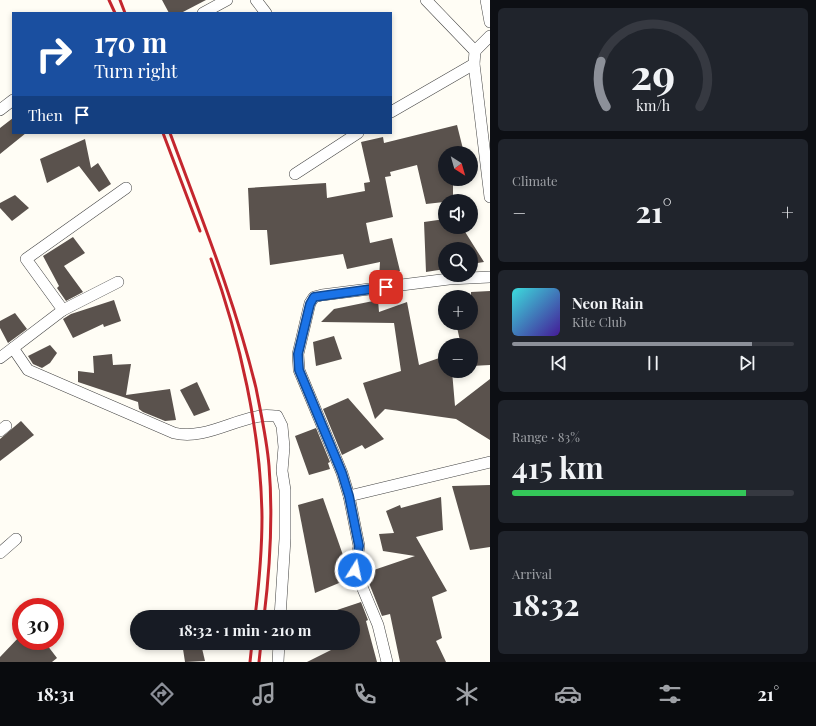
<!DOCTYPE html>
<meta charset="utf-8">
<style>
body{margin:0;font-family:"Playfair Display",serif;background:#20242c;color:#f1f3f6;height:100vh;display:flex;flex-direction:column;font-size:15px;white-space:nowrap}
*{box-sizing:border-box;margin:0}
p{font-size:13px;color:#9ea1a6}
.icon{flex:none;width:22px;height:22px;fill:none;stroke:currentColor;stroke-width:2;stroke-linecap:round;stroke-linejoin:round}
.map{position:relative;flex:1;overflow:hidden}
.drawer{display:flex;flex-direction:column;gap:8px;padding:8px;background:#0d0f14;width:326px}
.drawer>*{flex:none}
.top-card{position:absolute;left:12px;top:12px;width:380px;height:122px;border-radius:0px;box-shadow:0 2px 6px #0003;background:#1a4fa0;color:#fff;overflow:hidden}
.needle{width:26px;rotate:143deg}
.tools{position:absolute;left:438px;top:146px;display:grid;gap:8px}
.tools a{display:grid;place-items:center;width:40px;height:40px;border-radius:50%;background:#171b24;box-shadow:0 2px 6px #0003;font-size:20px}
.speed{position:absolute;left:12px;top:598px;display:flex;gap:8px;font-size:20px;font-weight:700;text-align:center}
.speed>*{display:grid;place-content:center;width:52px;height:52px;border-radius:50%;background:#171b24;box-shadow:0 2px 6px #0003;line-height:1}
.speed .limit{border:6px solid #d22;background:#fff;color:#111}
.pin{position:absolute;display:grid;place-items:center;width:34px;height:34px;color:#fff;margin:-17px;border-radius:8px;box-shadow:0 2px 6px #0006}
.me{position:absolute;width:44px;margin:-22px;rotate:10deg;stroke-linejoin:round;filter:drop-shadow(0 0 3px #0008)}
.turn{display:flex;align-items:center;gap:14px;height:84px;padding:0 16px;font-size:18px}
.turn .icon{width:52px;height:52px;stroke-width:2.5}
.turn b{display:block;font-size:28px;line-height:34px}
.then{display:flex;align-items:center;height:38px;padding:0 16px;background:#0003;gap:8px;font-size:15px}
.big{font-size:30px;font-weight:700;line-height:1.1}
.drawer .tile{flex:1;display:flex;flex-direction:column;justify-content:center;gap:6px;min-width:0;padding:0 14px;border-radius:6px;background:#20242c}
.drawer .dial{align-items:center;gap:0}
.dial svg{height:104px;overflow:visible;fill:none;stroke:#363941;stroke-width:7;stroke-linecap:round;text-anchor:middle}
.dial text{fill:#f1f3f6;stroke:none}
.song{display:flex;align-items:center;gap:12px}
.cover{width:48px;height:48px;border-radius:6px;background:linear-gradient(135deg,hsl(180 70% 55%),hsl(260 70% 35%))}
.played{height:4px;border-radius:2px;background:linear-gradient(90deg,#8c9099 85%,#363941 85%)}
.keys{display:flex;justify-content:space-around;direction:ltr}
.heat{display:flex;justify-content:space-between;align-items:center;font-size:22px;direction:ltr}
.charge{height:6px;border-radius:3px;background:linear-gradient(90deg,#34c759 83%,#363941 0)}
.trip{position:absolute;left:130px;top:610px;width:230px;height:40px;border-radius:20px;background:#171b24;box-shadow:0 2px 6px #0003;font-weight:700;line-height:40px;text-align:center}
.tabs{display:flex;height:64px;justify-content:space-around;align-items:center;background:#090b0e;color:#9ea1a6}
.tabs .icon{width:28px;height:28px}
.tabs .on{color:#8c9099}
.tabs b{font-size:18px;color:#f1f3f6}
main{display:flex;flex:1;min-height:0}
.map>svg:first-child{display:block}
.building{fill:#5a524d}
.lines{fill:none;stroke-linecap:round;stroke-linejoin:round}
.minor-casing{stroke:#444;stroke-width:12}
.minor{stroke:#fff;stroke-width:11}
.rail{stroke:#c4262e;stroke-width:3}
.route-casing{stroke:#114b97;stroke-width:10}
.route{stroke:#1a73e8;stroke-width:7}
</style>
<main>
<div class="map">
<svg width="490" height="662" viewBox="0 0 490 662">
<rect width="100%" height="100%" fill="#fffdf5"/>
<g class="building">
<path d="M162,0H206L181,13H169Z"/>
<path d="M13,118V133H26L0,154V128Z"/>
<path d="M457,125L464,153H445V179H453V201L426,204L417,165L390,172L391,176L385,177L393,217L366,223L370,243L392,238L400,271L379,278L380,262L347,269L343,254L270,265L267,230H250L248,188L326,183L327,198L365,191L364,183L370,182L361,142L383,137L384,143Z"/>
<path d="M85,139L91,168L98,163L111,184L99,192L79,166L47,183L40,159Z"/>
<path d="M15,195L29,208L12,221L0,208V203Z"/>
<path d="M445,219V227H462L484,262L471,264V249H445V269L426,272L424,222Z"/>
<path d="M73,237L85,253L64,266L83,292L66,301L57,288L59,286L43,256Z"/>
<path d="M490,291V365L471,366V345H461L456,323H471V292Z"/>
<path d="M114,300L121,321L104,327L103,324L73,338L63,319L71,314Z"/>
<path d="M378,300L379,312L407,302L419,365L445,356V371H452L455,406L490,379V440L456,419L385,409L375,419L363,383L401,371L394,323L321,322L334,309Z"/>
<path d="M15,313L27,329L8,343L0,328V321Z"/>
<path d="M334,336L342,359L316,366L313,342Z"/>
<path d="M50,345L57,353L50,363L42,368L33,364L28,356Z"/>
<path d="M112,354L113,365L131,364L126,395L170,389L176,420L165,421L143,412L139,409L138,402L78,382V371L94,373L93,356Z"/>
<path d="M197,382L210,410L194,416L180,390Z"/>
<path d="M348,398L384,439L365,449L362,445L342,455L323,409Z"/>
<path d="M21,421L34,435L0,461V439Z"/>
<path d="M316,428L330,462L328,463L330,469L309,475L295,436Z"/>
<path d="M490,485V547L470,550L452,486Z"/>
<path d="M441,497L443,530L416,537L447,591L432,597L442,638L436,641L446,662H400L390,614L382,616L365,573L415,556L383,551L379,534L394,533L386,511L400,505L401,508Z"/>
<path d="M323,498L351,578L315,593L298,505Z"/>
<path d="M361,602L368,620L366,621L377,662H307L345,643H353V617H322V615Z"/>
<path d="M21,635V641H44L57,658L52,662H0V657Z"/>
<path d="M201,644L205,661L185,662L183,649Z"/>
</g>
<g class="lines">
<g class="minor-casing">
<g id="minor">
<path d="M256,0L266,13"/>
<path d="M426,0L475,51L474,64L490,197"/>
<path d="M486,0L490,22"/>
<path d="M203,13L227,0"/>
<path d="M475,51L490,36"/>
<path d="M0,110L13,100"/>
<path d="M391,112L474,64"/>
<path d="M295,174L358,133"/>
<path d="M63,310L118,282"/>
<path d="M13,348L28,370L174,433C204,440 232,420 261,416C266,415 272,416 277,416L282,426L284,447L282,471L285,490V539L280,617"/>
<path d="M0,358L63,310L26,259L126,188"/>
<path d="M0,431L6,426"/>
<path d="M349,496L490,462"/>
<path d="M0,553L16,539"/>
<path d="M278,662L279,643"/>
<path d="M387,662L378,625L355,570L359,546L349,496L342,473L299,370L298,354L310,303L314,297L322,295L449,279L490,277"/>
</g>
</g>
<use href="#minor" class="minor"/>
<g class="rail">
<path d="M109,0L115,13"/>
<path d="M120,0L125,13"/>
<path d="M163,133L200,231"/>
<path d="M170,133C201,217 235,301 256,388C261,414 267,440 269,466C273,515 270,568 264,617"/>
<path d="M211,259C240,339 261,432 262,517C262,550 259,584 255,617"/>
<path d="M250,662L252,643"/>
<path d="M259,662L261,643"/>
</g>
</g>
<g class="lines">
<g class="route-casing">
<path id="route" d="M355,570L359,546L349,496L342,473L299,370L298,354L310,304L314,297L386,287"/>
</g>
<use href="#route" class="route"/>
</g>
</svg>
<div class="tools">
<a><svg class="needle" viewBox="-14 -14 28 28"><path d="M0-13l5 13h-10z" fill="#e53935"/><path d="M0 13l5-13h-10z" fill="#9ea1a6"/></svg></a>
<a><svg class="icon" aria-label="sound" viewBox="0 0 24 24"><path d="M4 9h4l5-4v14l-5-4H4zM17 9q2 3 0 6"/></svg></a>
<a><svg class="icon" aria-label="search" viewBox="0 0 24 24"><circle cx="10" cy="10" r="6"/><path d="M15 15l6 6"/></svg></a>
<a>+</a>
<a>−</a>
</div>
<div class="speed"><div class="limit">30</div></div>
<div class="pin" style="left:386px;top:287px;background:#d93025"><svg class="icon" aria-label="arrive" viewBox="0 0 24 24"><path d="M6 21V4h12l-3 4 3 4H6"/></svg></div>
<svg class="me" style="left:355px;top:570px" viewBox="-20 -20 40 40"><circle r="17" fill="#1a73e8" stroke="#fff" stroke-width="3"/><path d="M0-11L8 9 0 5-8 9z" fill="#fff"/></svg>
<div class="trip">18:32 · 1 min · 210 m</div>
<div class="top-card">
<div class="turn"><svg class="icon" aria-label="right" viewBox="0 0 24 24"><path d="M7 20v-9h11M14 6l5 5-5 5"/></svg><div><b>170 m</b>Turn right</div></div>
<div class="then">Then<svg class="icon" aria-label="arrive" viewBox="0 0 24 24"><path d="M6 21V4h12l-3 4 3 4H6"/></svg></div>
</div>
</div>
<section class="drawer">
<div class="tile dial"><svg viewBox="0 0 100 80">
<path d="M14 69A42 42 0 1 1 86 69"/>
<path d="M14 69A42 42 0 0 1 10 34" stroke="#8c9099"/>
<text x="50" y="56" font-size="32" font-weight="700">29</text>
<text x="50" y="72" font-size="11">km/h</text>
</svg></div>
<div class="tile"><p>Climate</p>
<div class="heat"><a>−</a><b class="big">21°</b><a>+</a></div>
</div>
<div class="tile">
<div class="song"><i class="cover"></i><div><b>Neon Rain</b><p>Kite Club</p></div></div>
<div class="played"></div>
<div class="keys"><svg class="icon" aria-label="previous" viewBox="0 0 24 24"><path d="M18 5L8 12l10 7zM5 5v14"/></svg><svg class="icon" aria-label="pause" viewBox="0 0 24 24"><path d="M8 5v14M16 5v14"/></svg><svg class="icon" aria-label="next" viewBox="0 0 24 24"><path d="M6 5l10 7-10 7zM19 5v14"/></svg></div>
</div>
<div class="tile"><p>Range · 83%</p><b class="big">415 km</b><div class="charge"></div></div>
<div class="tile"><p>Arrival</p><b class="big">18:32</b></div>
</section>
</main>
<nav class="tabs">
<b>18:31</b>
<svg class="icon on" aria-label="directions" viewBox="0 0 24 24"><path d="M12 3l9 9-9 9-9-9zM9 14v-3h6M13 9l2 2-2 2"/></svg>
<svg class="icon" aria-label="music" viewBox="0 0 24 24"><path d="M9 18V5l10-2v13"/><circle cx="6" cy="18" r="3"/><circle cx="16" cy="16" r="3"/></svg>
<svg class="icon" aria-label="phone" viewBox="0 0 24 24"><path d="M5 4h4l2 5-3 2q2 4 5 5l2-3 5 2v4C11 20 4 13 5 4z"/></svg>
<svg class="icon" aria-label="climate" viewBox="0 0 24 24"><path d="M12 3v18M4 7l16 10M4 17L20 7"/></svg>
<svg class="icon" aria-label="car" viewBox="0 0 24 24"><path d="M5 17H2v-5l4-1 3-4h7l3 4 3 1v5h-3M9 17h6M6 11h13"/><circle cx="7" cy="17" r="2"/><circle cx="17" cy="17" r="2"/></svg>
<svg class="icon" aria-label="filters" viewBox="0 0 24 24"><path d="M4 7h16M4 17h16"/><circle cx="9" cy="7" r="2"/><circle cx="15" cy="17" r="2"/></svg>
<b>21°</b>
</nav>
